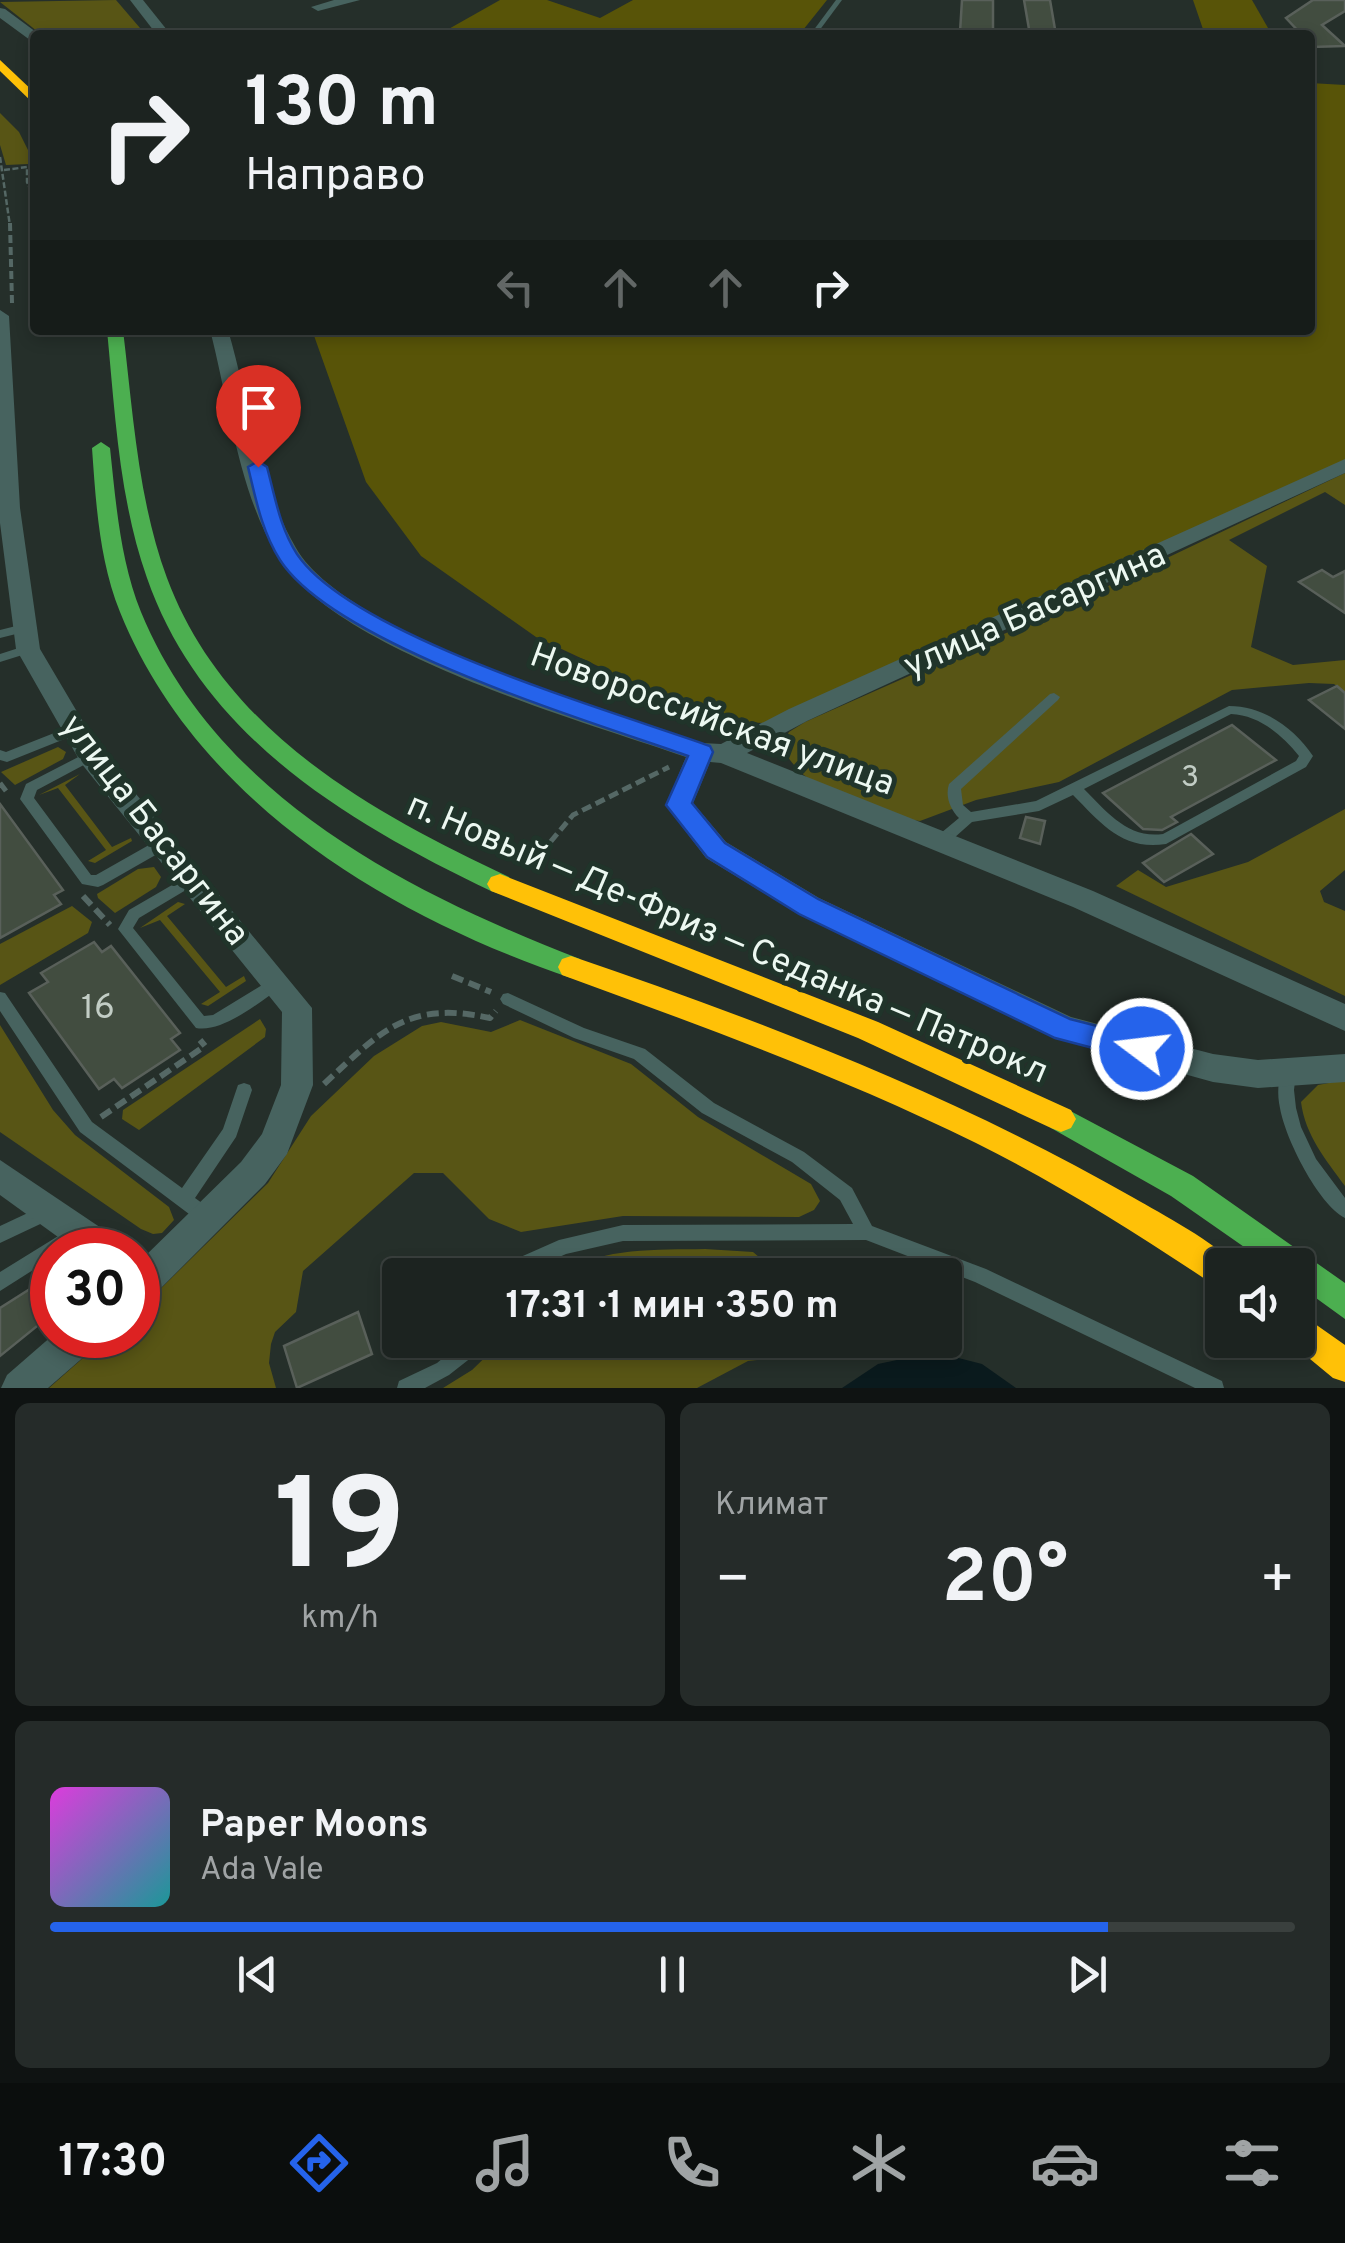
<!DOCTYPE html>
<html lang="ru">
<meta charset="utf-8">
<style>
body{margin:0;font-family:Overpass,sans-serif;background:#252b29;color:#f1f3f6;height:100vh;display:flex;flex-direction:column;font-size:38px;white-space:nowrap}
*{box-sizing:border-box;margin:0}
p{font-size:32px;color:#a0a4a5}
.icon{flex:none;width:55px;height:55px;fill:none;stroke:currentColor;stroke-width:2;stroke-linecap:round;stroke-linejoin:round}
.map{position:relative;height:1388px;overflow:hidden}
.details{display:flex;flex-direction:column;gap:15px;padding:15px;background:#0f1312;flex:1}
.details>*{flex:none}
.banner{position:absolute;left:30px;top:30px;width:1285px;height:305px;border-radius:10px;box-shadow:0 5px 15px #0003,0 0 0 2px #3a403e;background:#1c2320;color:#f1f3f6;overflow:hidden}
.fabs{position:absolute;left:1205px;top:1248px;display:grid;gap:20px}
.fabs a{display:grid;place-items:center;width:110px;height:110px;border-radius:10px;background:#1c2320;box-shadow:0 5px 15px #0003,0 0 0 2px #3a403e;font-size:50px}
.speed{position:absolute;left:30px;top:1228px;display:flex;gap:20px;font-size:50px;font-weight:700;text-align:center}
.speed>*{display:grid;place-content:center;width:130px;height:130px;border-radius:50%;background:#1c2320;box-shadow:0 5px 15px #0003,0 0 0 2px #3a403e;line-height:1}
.speed .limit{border:15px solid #d22;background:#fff;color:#111}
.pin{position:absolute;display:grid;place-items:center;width:85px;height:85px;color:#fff;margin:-102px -42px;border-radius:50% 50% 50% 0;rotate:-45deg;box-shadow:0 0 10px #0007}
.pin .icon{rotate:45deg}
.me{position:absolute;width:110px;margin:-55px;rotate:285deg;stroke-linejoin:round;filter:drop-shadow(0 0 8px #0008)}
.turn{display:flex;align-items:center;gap:35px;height:210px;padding:0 50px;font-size:45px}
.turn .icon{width:130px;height:130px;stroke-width:2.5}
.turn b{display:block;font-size:70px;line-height:85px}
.lanes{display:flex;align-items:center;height:95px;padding:0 50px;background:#0003;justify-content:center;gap:50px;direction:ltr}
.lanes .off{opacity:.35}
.big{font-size:75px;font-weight:700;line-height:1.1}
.details .widget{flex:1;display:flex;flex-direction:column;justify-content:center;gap:15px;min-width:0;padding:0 35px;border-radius:15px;background:#252b29}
.details .dial{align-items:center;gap:0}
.dial b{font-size:130px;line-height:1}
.song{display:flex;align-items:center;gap:30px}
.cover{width:120px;height:120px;border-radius:15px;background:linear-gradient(135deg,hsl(300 70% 55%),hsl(180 70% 35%))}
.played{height:10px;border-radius:5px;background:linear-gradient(90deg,#2563eb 85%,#3a403e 85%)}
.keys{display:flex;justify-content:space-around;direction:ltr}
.heat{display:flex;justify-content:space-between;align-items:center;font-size:55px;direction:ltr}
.details .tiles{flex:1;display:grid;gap:15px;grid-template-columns:1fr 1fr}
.widget:last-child{grid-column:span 2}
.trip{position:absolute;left:382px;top:1258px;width:580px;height:100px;border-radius:10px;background:#1c2320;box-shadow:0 5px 15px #0003,0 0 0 2px #3a403e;font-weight:700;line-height:100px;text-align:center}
.menu{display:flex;height:160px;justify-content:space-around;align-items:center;background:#0b0e0d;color:#a0a4a5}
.menu .icon{width:70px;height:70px}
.menu .on{color:#2563eb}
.menu b{font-size:45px;color:#f1f3f6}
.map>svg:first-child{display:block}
.green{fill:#585515}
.forest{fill:#585408}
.water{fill:#0a1a1d}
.building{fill:#424d40;stroke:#59605a;stroke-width:2.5}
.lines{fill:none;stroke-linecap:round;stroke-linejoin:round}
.path-far3{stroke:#556865;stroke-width:2.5;stroke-dasharray:6 2.5;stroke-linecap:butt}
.path-far2{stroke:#556865;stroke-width:4;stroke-dasharray:8 4;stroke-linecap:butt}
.path-far1{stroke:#556865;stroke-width:5;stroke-dasharray:10 5;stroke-linecap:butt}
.path{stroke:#556865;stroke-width:6;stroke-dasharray:12 6;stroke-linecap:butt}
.lane{fill:#47635f;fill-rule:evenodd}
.street{fill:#47635f;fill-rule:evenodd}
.fast{fill:#4caf50;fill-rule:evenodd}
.slow{fill:#ffc107;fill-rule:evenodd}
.route{fill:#2563eb;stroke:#184099;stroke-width:2.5}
.labels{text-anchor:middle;stroke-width:10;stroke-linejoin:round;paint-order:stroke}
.number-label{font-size:30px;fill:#c2cdc5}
.street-label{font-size:35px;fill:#ecf8f1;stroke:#20342a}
.near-number-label{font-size:35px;fill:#c2cdc5}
</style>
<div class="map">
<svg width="1345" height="1388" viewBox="0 0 1345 1388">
<rect width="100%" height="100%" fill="#252f2a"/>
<g class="green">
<path d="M116,0L146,35H42L0,2Z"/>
<path d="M0,113L19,132L33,160L29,164L6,165L0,145Z"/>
<path d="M1345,473V505L1325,492L1229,540L1267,566L1251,647L1293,665L1345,660V692L1334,684L1309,683L1232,690L1059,782L976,800L920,821L905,819C862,803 798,791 782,744L789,732L805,722L1056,611Z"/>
<path d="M58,747L66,752L63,759L15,785L1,772Z"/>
<path d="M80,774L65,785L112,847L131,838L132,841L95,863L88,861L106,850L58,788L39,795Z"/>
<path d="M1345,809V870L1320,891L1324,902L1345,911V996L1116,886L1138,870L1166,887L1248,862Z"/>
<path d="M154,867L161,877L156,887L115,913L98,898L97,894L138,869Z"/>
<path d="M178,902L185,904L167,916L226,987L244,976L246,981L208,1006L201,1004L220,992L160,920L140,928Z"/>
<path d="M72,906L92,922L88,933L0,985V944Z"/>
<path d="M260,1019L266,1029L265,1037L139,1130L122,1119L123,1110Z"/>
<path d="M520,1020L631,1064L698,1117L811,1184L820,1201L814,1210L799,1217L623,1216L521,1232L489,1219L443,1173H414L303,1271L296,1312L275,1332L271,1344L269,1363L276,1388H49L109,1335H138V1311L268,1183L311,1116L374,1056L422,1026L441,1022L491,1032Z"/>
<path d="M0,1025L53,1110L75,1135L169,1207L174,1220L162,1233L153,1234L141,1229L0,1132Z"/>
<path d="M1345,1080V1186C1326,1160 1305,1135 1301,1102L1318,1085Z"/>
<path d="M705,1249L753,1252L780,1275H557C601,1247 654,1250 705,1249Z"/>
<path d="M503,1340H800L786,1357L748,1361L697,1388H443L472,1370Z"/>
</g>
<g class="forest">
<path d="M500,0H547L600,18L633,0H827L799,35H438Z"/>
<path d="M1193,0H1252L1272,35H1205Z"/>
<path d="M1310,83L1345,85V466L785,724L715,721L536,637L421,556L366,482L312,330H1310Z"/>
</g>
<path class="water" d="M935,1352L982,1364L1016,1388H842L878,1364Z"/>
<g class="building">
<path d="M962,0H993V34L960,32Z"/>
<path d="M1024,0H1050L1056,35H1030Z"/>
<path d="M1313,0H1345V11L1322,25L1345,46L1311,47L1310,35H1302L1286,18Z"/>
<path d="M1322,570L1333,577L1345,571V613L1299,582Z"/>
<path d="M1337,686L1345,693V729L1309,700Z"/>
<path d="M1232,725L1276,760L1171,817L1177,822L1162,830L1143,829L1103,793Z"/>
<path d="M0,804L63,890L54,895L61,904L0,938Z"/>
<path d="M1026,817L1045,821L1040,844L1020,838Z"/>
<path d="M1191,834L1213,854L1164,882L1143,863Z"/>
<path d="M94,942L102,952L111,946L180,1033L171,1039L180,1050L122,1088L114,1079L99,1089L29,993L48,982L41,973Z"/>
<path d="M52,1275V1314L0,1356V1308Z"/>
<path d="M358,1312L372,1354L297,1388L284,1346Z"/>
</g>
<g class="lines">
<g class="path-far3">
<path d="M0,157L10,226"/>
<path d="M4,170L27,167V182L35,200"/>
</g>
<path class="path-far2" d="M10,223L12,303"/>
<g class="path-far1">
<path d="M0,783L9,795"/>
<path d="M541,853L573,815L669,767"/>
</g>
<g class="path">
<path d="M83,896L110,925"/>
<path d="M452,976L491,992"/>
<path d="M324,1084C381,1031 408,1000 490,1018L496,1011"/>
<path d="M101,1117L205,1046L200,1040"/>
</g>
<g class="lane">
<path d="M836,0H842L816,35H810Z"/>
<path d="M24,624L28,625L30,628L28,631L0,638V630Z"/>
<path d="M28,645L32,646L34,649L32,652L0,662V654Z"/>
<path d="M1054,693L1060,697L1058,700L961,789L963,805L971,812L1036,801L1229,706C1264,706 1294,728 1313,756L1306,767L1166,844C1122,851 1101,823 1073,795L1039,811L972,822L945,846H935L933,842L935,838L959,818C950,809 945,796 949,784L1050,694ZM1231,714C1259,715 1282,735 1299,756L1296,761L1163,834C1128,839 1107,812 1084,789Z"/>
<path d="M72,726L77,728L78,731L77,734L7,762L0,760V750L6,752Z"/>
<path d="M90,751L95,753L97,756L95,759L37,790L34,798L91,875H96L156,841H166L168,845L166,849L103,885L98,887L82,884L20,799L26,784Z"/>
<path d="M191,874L196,876L198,880L196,884L139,918L133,928L204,1016L213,1015L272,979L277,977L282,979L285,983L282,987C259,1002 223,1033 196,1028L118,929L129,910Z"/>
<path d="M0,992L5,993L92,1122L182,1188L223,1129L238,1085L244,1083L250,1085L252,1090L236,1137L195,1198L213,1211L216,1217L213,1223L207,1225L201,1223L80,1132L0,1011Z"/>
<path d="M508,993L584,1028L645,1049L714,1103L804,1152L852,1188L872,1226L986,1269L1222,1381L1224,1388H1195L975,1282L866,1240L623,1241L566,1254L528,1271L526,1275H507L516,1259L559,1240L623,1225L853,1224L840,1200L792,1162L702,1113L634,1059L574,1038L503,1004L500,999L503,994Z"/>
<path d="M1288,1066L1294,1068L1296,1073L1294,1090L1296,1108L1301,1127L1316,1159L1345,1198V1218C1318,1204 1285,1138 1280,1108C1277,1094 1278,1081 1282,1068Z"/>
<path d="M47,1204L53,1206L55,1212L53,1218L0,1243V1226Z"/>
<path d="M76,1225L82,1227L85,1233C79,1246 65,1250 52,1250V1258L0,1291V1272Z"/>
<path d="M465,1340H489L486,1346L449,1375L425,1388H397L399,1381L437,1363Z"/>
</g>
<g class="street">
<path d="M130,0H143L171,35H157Z"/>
<path d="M334,0H360L318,11L311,7Z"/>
<path d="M0,8L5,9L40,35H35V41L30,40L0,18Z"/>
<path d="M0,310L9,316L20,508L40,649L99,749L312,1008L313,1085L287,1154L265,1184L150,1299L138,1304V1263L241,1162L262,1134L281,1085L282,1012L81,763L16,649L0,523Z"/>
<path d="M210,330H228C249,401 258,483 296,548C345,634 606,711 702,743L721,744L789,709L1345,459V473L807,721L747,753L1093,891L1345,1004V1031L1073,907L721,763L710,762L693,803L726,842L819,898L1071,1017L1213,1054L1258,1060L1345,1054V1082L1258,1088L1213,1082L1054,1038L799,914L706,858L666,805L686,757C582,721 333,651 277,555C238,489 229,403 210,330Z"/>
<path d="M0,1160L116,1238L121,1250H76L0,1195Z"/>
<path d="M53,1335H99L94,1348L48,1388H1L7,1375Z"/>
</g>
<g class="fast">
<path d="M107,330H123C133,412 138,500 167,578C224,731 369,811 509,877L513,884L509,891L500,894L491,891C347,822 202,736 147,578C119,499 115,412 107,330Z"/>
<path d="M101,442L110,448C116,503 120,560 141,612C217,796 405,891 580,959L584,967L580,975L571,978C386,915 196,800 120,612C99,560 96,503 92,448Z"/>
<path d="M1061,1106L1193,1176L1345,1283V1319L1298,1285V1265H1270L1171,1196L1051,1128L1046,1119L1051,1110Z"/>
</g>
<g class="slow">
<path d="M0,60L35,93V105L0,71Z"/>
<path d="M500,874L878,1022L1071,1110L1076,1119L1071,1128L1061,1132L1051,1128L858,1038L491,891L487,884L491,877Z"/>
<path d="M571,956C765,1022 956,1096 1134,1198C1160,1213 1218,1244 1235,1265H1222V1287L1211,1283C1135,1232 1058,1184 976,1143C842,1077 702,1026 562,975L558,967L562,959Z"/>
<path d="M1298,1312L1345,1345V1382L1333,1378L1287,1340H1298Z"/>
</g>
</g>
<path class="route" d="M258,461L267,467C275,497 280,528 297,554C352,636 612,711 710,746L713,752L692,803L725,843L818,899L1070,1019L1152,1040L1156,1049L1152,1058L1142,1061L1055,1038L799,914L707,857L666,805L688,756C589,721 335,645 280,560C262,532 256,500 248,467Z"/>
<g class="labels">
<g class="number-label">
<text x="1190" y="786">3</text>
</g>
<g class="street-label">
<text transform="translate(1034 609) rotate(-24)" y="12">улица Басаргина</text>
<text transform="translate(713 718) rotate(20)" y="12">Новороссийская улица</text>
<text transform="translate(156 829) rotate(52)" y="12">улица Басаргина</text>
<text transform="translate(728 937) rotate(23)" y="12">п. Новый — Де-Фриз — Седанка — Патрокл</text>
</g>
<g class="near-number-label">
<text x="98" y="1018">16</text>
</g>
</g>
</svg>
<div class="fabs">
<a><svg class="icon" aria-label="sound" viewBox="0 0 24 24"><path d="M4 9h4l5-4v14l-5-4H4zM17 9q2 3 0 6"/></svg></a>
</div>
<div class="speed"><div class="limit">30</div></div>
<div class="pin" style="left:258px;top:467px;background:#d93025"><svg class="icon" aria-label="arrive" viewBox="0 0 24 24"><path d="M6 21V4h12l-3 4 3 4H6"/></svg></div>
<svg class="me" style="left:1142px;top:1049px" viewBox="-20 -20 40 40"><circle r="17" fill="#2563eb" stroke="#fff" stroke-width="3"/><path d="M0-11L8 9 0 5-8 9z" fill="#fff"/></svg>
<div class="trip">17:31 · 1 мин · 350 m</div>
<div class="banner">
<div class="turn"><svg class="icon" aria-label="right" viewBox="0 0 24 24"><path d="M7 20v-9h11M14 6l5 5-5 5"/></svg><div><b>130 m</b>Направо</div></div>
<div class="lanes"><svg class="icon off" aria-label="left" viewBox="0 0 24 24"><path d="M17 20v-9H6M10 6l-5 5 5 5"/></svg><svg class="icon off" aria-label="ahead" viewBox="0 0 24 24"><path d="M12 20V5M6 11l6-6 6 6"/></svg><svg class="icon off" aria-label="ahead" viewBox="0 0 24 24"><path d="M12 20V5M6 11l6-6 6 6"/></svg><svg class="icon" aria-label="right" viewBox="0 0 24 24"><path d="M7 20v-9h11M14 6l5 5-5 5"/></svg></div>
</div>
</div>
<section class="details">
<div class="tiles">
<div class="widget dial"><b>19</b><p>km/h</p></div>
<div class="widget"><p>Климат</p>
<div class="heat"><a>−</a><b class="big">20°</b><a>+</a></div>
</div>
<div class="widget">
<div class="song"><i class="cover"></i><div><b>Paper Moons</b><p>Ada Vale</p></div></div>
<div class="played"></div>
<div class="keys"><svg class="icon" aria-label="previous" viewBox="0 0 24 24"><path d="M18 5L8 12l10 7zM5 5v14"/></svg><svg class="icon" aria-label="pause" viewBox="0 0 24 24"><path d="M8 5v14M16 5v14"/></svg><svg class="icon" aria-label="next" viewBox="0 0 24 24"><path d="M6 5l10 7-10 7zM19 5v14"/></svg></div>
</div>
</div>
</section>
<nav class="menu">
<b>17:30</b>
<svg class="icon on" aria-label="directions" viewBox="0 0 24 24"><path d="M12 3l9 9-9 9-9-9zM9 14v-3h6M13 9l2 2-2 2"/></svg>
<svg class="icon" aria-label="music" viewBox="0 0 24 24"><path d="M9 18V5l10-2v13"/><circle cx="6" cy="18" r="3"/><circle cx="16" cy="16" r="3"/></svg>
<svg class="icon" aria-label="phone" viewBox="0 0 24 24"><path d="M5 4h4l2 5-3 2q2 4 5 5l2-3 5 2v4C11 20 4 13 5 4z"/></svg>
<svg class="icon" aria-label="climate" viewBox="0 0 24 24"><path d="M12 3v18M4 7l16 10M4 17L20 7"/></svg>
<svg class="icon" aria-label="car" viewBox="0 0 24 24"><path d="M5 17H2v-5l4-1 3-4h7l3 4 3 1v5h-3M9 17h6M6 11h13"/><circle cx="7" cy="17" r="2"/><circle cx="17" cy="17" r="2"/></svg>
<svg class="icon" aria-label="filters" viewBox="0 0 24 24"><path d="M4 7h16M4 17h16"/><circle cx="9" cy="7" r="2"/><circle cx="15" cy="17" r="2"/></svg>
</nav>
